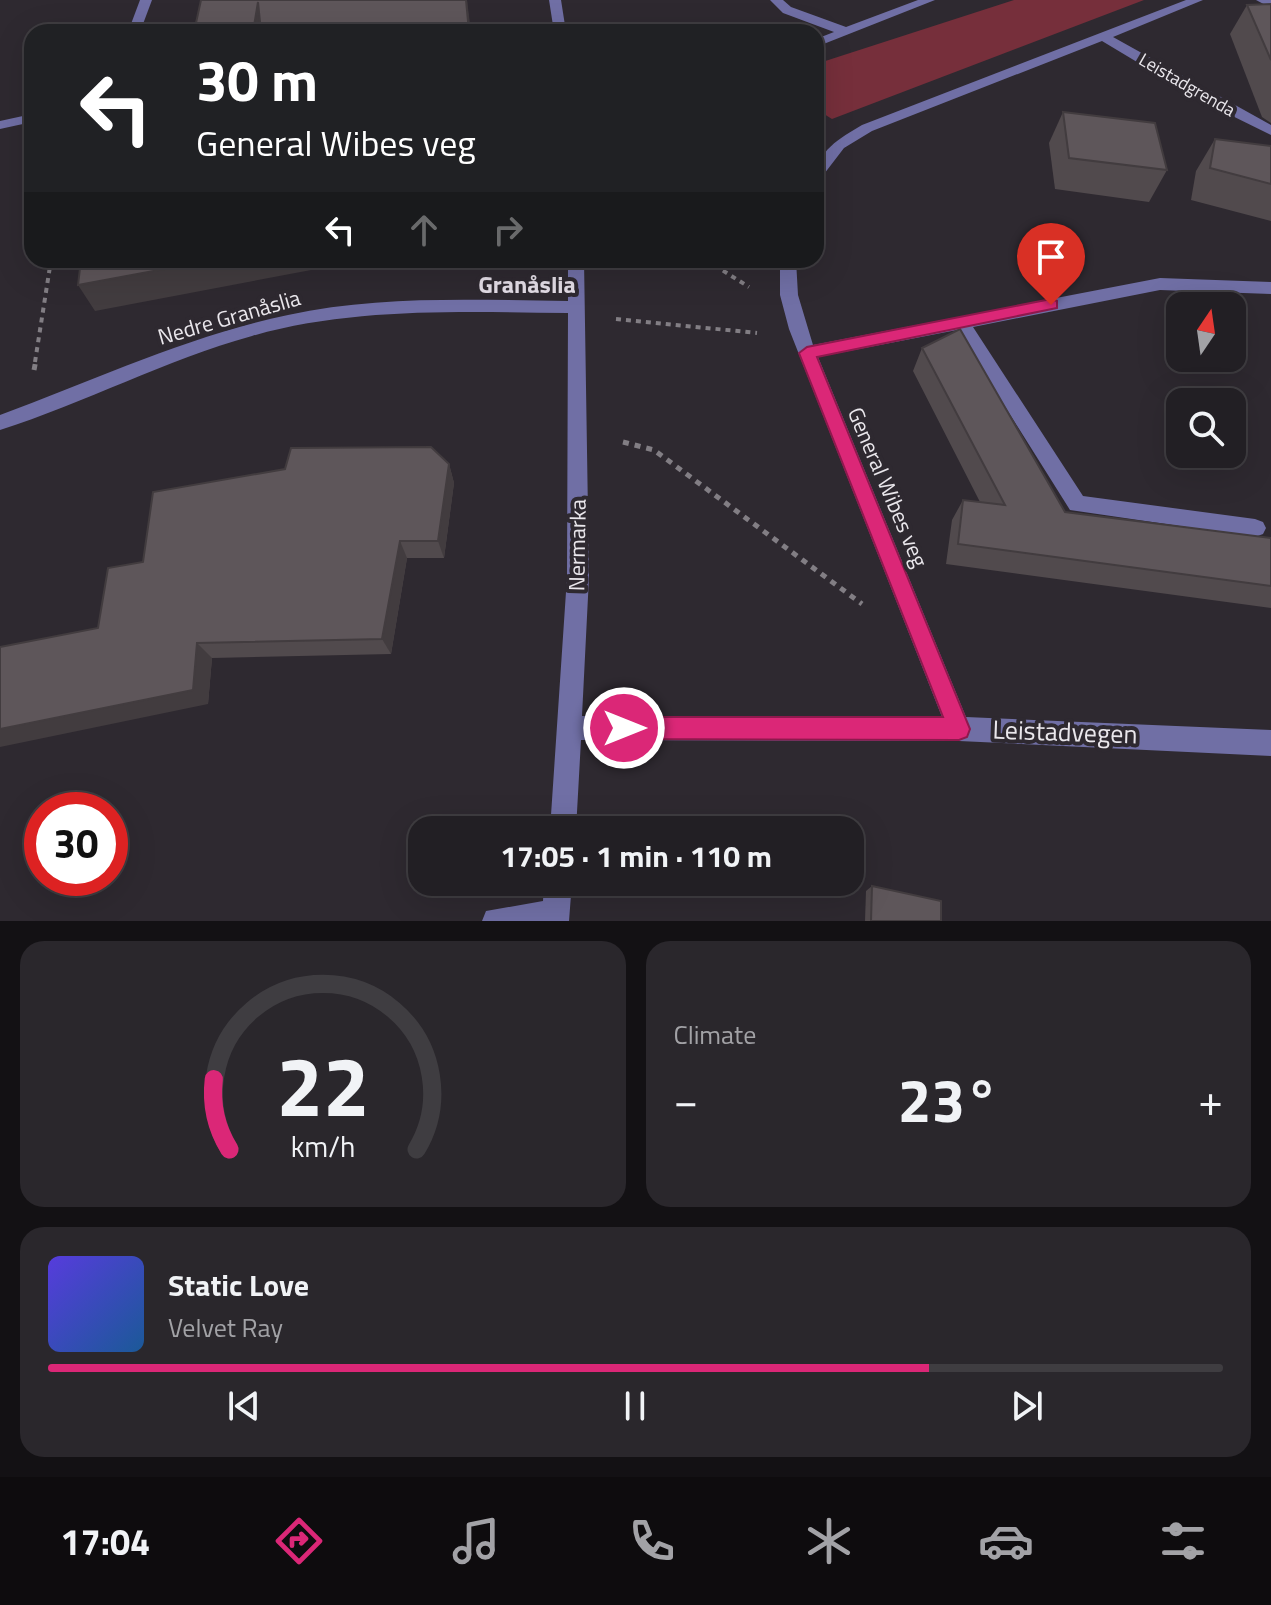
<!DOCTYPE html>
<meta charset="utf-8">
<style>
body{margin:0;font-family:"Titillium Web",sans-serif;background:#2a272c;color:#f1f3f6;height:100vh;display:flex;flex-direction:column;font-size:30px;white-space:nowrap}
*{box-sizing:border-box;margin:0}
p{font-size:26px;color:#a2a2a6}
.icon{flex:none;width:44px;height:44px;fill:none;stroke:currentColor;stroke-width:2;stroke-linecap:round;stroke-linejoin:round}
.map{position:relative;height:921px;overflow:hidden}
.side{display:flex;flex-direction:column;gap:20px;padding:20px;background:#131114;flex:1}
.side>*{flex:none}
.banner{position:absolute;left:24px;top:24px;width:800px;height:244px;border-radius:24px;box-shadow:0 8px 32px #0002,0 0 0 2px #3f3d41;background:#202124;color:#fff;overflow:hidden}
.needle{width:52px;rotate:13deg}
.fabs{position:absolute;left:1166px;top:292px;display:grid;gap:16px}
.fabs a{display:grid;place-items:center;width:80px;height:80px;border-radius:16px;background:#221f24;box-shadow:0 8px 32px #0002,0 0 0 2px #3f3d41;font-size:40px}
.speed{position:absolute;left:24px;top:792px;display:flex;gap:16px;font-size:40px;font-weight:700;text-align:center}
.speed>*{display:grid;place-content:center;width:104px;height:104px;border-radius:50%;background:#221f24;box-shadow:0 8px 32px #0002,0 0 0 2px #3f3d41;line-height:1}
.speed .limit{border:12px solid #d22;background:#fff;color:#111}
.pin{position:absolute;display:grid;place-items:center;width:68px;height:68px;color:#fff;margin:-82px -34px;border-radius:50% 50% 50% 0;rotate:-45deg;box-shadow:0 0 8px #0007}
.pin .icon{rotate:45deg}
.me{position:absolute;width:88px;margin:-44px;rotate:90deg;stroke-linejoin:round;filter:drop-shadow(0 0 6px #0008)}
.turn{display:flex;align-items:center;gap:28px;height:168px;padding:0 40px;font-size:36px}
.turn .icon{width:104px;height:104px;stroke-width:2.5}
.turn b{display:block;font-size:56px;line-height:68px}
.lanes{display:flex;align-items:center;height:76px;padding:0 40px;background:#0003;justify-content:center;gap:40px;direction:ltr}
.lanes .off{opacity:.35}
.big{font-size:60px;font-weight:700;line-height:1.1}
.side .tile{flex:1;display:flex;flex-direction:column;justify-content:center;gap:12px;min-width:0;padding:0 28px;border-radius:24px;background:#2a272c}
.side .dial{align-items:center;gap:0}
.dial svg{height:208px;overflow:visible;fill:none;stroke:#3f3d41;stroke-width:7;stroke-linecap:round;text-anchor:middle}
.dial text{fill:#f1f3f6;stroke:none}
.song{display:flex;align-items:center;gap:24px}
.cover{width:96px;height:96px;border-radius:12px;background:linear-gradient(135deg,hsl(250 70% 55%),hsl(210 70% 35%))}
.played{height:8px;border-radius:4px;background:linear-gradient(90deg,#db2777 75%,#3f3d41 75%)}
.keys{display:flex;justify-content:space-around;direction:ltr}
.heat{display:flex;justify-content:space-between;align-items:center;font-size:44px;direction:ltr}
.side .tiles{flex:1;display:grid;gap:20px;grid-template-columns:1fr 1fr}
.tile:last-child{grid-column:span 2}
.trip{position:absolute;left:408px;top:816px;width:456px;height:80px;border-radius:24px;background:#221f24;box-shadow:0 8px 32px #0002,0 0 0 2px #3f3d41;font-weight:700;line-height:80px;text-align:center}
.menu{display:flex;height:128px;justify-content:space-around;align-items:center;background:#0e0c0e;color:#a2a2a6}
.menu .icon{width:56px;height:56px}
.menu .active{color:#db2777}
.menu b{font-size:36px;color:#f1f3f6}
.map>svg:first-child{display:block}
.green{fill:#762f3b}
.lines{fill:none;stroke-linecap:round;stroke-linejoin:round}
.path-far1{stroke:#827e84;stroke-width:4;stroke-dasharray:5 5;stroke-linecap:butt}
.path{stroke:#827e84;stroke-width:5;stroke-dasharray:6 6;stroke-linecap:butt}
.minor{fill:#706fa5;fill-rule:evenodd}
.wall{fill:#514a4d}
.shaded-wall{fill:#423c3f}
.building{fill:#5e565a;stroke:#423c3f;stroke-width:2}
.route{fill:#db2777;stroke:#8e194d;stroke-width:2}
.labels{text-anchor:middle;stroke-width:8;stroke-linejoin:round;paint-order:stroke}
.far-street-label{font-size:18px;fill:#eae7ec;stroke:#2e2930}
.street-label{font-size:22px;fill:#eae7ec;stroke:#2e2930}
.neighbourhood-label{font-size:24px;font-weight:bold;fill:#e3dde6;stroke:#2e2930}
.near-street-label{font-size:26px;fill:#eae7ec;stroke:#2e2930}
</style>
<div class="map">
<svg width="1271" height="921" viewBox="0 0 1271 921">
<rect width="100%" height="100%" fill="#2e2930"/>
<path class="green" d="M1014,0H1144L832,119L816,109V64Z"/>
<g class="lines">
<g class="path-far1">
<path d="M706,260L749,287"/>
<path d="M616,319L757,333"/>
<path d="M35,362L51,260"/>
</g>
<g class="path">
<path d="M34,370L36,360"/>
<path d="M623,442L654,450L862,604"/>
</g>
<g class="minor">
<path d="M140,0H152L140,32H128Z"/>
<path d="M549,0H561L566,32H554Z"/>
<path d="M770,0H783L791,7L846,27L918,0H935L816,47V39L834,32L783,13Z"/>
<path d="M1186,0H1203L1113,37L1271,125V135L1202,101L1102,41L872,131L844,148L821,178L816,179C816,151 840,138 862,125Z"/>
<path d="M1256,0H1271V8Z"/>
<path d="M32,114V122L0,129V121Z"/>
<path d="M568,260H584L589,577L582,716L942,717L789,329L780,295V260H796L798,295L813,345L1160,278L1271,282V294L1160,290L973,327L1083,496L1255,519L1263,522L1266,528L1263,534L1255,537L1070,510L957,330L818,357L966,717L1271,730V756L959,741L581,740L576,830H550L567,577L568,313C463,312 353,307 252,336C165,360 85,403 0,430V415C95,380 188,336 288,315C379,295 475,300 568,301Z"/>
<path d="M544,882H572L569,921H482L486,911L543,901Z"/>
</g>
</g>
<g class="wall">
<path d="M1271,4V123L1262,117L1230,34L1247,5Z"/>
<path d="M1063,112L1167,170L1149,202L1055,189L1049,143Z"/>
<path d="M1215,139L1271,146V221L1191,200L1196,171Z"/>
<path d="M922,348L1065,512L1271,538V608L946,564L952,520L963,500L980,502L913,371Z"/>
<path d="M449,464L454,483L444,558H407L391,654L212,658L208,704L98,628L143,562Z"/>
<path d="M872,886L941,921H865L866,891Z"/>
</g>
<g class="shaded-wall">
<path d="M466,0H467L471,32H469Z"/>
<path d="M258,2L266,32H253Z"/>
<path d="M213,260H399L344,267L343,264L95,311L78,285Z"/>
<path d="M449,464L454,483L444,558L438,541Z"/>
<path d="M400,541L407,558L391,654L382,639Z"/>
<path d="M197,643L212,658L208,704L0,747V729Z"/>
</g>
<g class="building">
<path d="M201,0H466L469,32H261L258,2L253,32H194Z"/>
<path d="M1271,4V60L1247,5Z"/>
<path d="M1063,112L1155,123L1167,170L1069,158Z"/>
<path d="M1215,139L1271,146V184L1210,168Z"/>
<path d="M81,260H213L78,285Z"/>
<path d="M960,329L1065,512L1271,538V586L958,544L963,500L1005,505L922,348Z"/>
<path d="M431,447L449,464L438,541H400L382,639L197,643L193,690L0,729V647L98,628L108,568L143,562L153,492L285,469L291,448Z"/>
<path d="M872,886L941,901V921H871Z"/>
</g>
<path class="route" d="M1051,299L1057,301V308L817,357L970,729L967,737L959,740L624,739L616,736L613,728L616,720L624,717H943L799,353L807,347Z"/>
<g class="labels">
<g class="far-street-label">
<text transform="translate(1187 85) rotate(30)" y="6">Leistadgrenda</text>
</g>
<g class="street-label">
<text transform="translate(229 317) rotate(-16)" y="8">Nedre Granåslia</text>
<text transform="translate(888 487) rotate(67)" y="8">General Wibes veg</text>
<text transform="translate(577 545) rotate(-89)" y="8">Nermarka</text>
</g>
<g class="neighbourhood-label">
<text x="527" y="293">Granåslia</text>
</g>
<g class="near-street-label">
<text transform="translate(1065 732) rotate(2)" y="9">Leistadvegen</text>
</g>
</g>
</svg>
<div class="fabs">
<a><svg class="needle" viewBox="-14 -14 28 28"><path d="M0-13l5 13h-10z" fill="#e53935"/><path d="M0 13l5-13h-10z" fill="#a2a2a6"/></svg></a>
<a><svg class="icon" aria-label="search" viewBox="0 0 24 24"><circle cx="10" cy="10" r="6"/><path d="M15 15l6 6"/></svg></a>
</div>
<div class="speed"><div class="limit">30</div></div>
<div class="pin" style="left:1051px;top:305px;background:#d93025"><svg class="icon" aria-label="arrive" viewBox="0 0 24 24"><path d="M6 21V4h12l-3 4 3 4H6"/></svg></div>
<svg class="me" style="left:624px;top:728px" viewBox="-20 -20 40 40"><circle r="17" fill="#db2777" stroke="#fff" stroke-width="3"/><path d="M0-11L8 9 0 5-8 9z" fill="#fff"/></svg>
<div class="trip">17:05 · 1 min · 110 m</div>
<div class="banner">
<div class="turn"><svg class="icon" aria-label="left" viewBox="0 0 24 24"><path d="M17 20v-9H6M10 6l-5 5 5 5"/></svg><div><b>30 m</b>General Wibes veg</div></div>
<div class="lanes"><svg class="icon" aria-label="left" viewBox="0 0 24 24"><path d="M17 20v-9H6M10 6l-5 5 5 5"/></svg><svg class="icon off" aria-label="ahead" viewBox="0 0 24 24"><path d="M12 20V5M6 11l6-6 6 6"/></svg><svg class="icon off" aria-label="right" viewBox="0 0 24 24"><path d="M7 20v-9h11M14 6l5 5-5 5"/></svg></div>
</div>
</div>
<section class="side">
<div class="tiles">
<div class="tile dial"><svg viewBox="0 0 100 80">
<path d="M14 69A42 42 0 1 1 86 69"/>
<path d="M14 69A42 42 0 0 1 8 42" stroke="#db2777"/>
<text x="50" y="56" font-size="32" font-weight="700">22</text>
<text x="50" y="72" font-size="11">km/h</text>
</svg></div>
<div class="tile"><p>Climate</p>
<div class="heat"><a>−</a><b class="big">23°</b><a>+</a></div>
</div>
<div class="tile">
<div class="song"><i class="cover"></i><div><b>Static Love</b><p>Velvet Ray</p></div></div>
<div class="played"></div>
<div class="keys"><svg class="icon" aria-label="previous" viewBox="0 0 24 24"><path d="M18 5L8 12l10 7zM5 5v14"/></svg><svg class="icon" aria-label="pause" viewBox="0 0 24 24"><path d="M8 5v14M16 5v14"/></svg><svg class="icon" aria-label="next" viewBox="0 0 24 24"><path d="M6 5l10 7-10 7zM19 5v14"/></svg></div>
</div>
</div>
</section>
<nav class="menu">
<b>17:04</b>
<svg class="icon active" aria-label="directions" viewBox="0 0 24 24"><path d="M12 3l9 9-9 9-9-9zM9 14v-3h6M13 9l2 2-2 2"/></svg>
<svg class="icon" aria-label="music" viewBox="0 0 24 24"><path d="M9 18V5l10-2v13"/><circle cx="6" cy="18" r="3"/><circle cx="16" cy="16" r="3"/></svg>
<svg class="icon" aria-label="phone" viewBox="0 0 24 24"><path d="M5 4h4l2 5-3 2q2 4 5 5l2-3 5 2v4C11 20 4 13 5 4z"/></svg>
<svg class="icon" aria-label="climate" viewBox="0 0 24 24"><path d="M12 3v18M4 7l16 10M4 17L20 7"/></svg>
<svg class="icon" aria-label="car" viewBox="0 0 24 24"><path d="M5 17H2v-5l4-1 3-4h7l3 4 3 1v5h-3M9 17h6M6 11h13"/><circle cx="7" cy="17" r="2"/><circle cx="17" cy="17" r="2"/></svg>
<svg class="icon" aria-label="filters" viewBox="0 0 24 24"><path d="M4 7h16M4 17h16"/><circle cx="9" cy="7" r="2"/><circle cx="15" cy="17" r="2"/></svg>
</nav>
